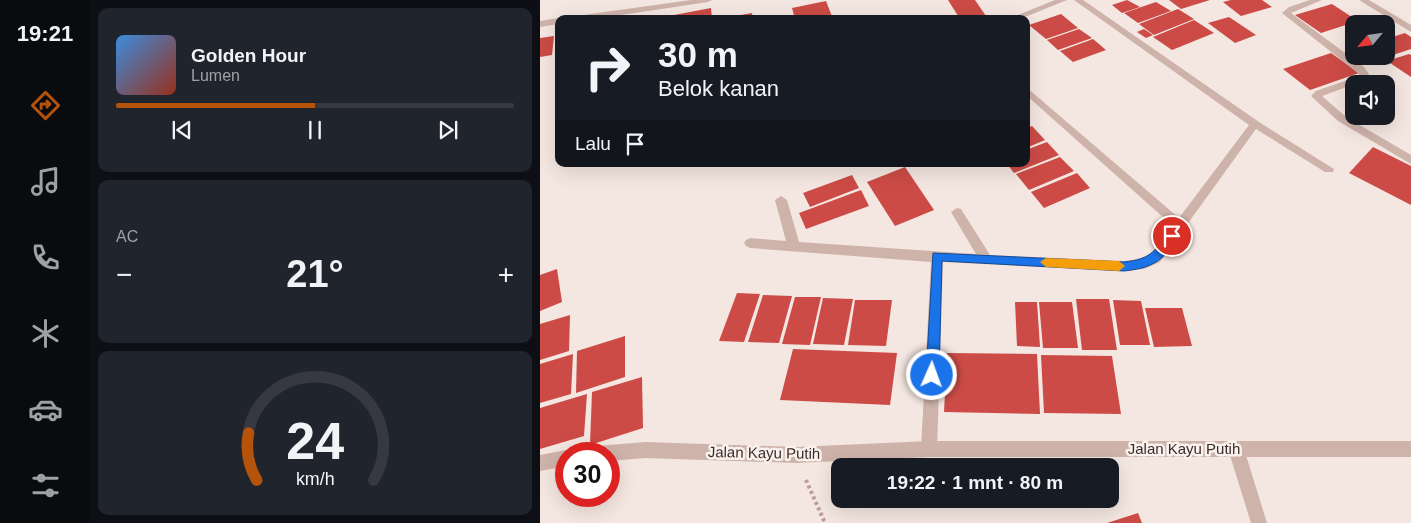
<!DOCTYPE html>
<html lang="id">
<meta charset="utf-8">
<style>
body{margin:0;font-family:Arial,sans-serif;background:#20242c;color:#f1f3f6;height:100vh;display:flex;flex-direction:column;font-size:19px;white-space:nowrap}
*{box-sizing:border-box;margin:0}
p{font-size:16px;color:#9ea1a6}
.icon{flex:none;width:28px;height:28px;fill:none;stroke:currentColor;stroke-width:2;stroke-linecap:round;stroke-linejoin:round}
.map{position:relative;flex:1;overflow:hidden}
.details{display:flex;flex-direction:column;gap:8px;padding:8px;background:#0d0f14;width:450px}
.details>*{flex:none}
.top-card{position:absolute;left:15px;top:15px;width:475px;height:152px;border-radius:10px;box-shadow:0 5px 20px #0002;background:#171b24;color:#f1f3f6;overflow:hidden}
.needle{width:32px;rotate:241deg}
.tools{position:absolute;left:805px;top:15px;display:grid;gap:10px}
.tools a{display:grid;place-items:center;width:50px;height:50px;border-radius:10px;background:#171b24;box-shadow:0 5px 20px #0002;font-size:25px}
.speed{position:absolute;left:15px;top:442px;display:flex;gap:10px;font-size:25px;font-weight:700;text-align:center}
.speed>*{display:grid;place-content:center;width:65px;height:65px;border-radius:50%;background:#171b24;box-shadow:0 5px 20px #0002;line-height:1}
.speed .limit{border:8px solid #d22;background:#fff;color:#111}
.pin{position:absolute;display:grid;place-items:center;width:42px;height:42px;color:#fff;margin:-21px;border:2px solid #fff;border-radius:50%;box-shadow:0 1px 5px #0007}
.me{position:absolute;width:55px;margin:-28px;rotate:2deg;stroke-linejoin:round;filter:drop-shadow(0 0 4px #0008)}
.turn{display:flex;align-items:center;gap:18px;height:105px;padding:0 20px;font-size:22px}
.turn .icon{width:65px;height:65px;stroke-width:2.5}
.turn b{display:block;font-size:35px;line-height:42px}
.then{display:flex;align-items:center;height:48px;padding:0 20px;background:#0003;gap:10px;font-size:19px}
.big{font-size:38px;font-weight:600;line-height:1.1}
.details .widget{flex:1;display:flex;flex-direction:column;justify-content:center;gap:8px;min-width:0;padding:0 18px;border-radius:10px;background:#20242c}
.details .dial{align-items:center;gap:0}
.dial svg{height:130px;overflow:visible;fill:none;stroke:#363941;stroke-width:7;stroke-linecap:round;text-anchor:middle}
.dial text{fill:#f1f3f6;stroke:none}
.song{display:flex;align-items:center;gap:15px}
.cover{width:60px;height:60px;border-radius:8px;background:linear-gradient(135deg,hsl(210 70% 55%),hsl(10 70% 35%))}
.played{height:5px;border-radius:2px;background:linear-gradient(90deg,#b45309 50%,#363941 50%)}
.keys{display:flex;justify-content:space-around;direction:ltr}
.heat{display:flex;justify-content:space-between;align-items:center;font-size:28px;direction:ltr}
.trip{position:absolute;left:291px;top:458px;width:288px;height:50px;border-radius:10px;background:#171b24;box-shadow:0 5px 20px #0002;font-weight:600;line-height:50px;text-align:center}
main{display:flex;flex:1;min-height:0}
.tab-bar{display:flex;flex-direction:column;width:90px;justify-content:space-around;align-items:center;background:#090b0e;color:#9ea1a6}
.tab-bar .icon{width:35px;height:35px}
.tab-bar .selected{color:#b45309}
.tab-bar b{font-size:22px;color:#f1f3f6}
.map>svg:first-child{display:block}
.building{fill:#cc4b46}
.lines{fill:none;stroke-linecap:round;stroke-linejoin:round}
.path{stroke:#ba9d94;stroke-width:4;stroke-dasharray:3 3;stroke-linecap:butt}
.service{fill:#ceb3aa;fill-rule:evenodd}
.minor{fill:#ceb3aa;fill-rule:evenodd}
.tertiary{fill:#ceb3aa;fill-rule:evenodd}
.route{fill:#1a73e8;stroke:#114b97}
.slow{fill:#f59e0b}
.labels{text-anchor:middle;stroke-width:5;stroke-linejoin:round;paint-order:stroke}
.near-street-label{font-size:15px;fill:#3b2c2a;stroke:#fbf2ed}
</style>
<main>
<nav class="tab-bar">
<b>19:21</b>
<svg class="icon selected" aria-label="directions" viewBox="0 0 24 24"><path d="M12 3l9 9-9 9-9-9zM9 14v-3h6M13 9l2 2-2 2"/></svg>
<svg class="icon" aria-label="music" viewBox="0 0 24 24"><path d="M9 18V5l10-2v13"/><circle cx="6" cy="18" r="3"/><circle cx="16" cy="16" r="3"/></svg>
<svg class="icon" aria-label="phone" viewBox="0 0 24 24"><path d="M5 4h4l2 5-3 2q2 4 5 5l2-3 5 2v4C11 20 4 13 5 4z"/></svg>
<svg class="icon" aria-label="climate" viewBox="0 0 24 24"><path d="M12 3v18M4 7l16 10M4 17L20 7"/></svg>
<svg class="icon" aria-label="car" viewBox="0 0 24 24"><path d="M5 17H2v-5l4-1 3-4h7l3 4 3 1v5h-3M9 17h6M6 11h13"/><circle cx="7" cy="17" r="2"/><circle cx="17" cy="17" r="2"/></svg>
<svg class="icon" aria-label="filters" viewBox="0 0 24 24"><path d="M4 7h16M4 17h16"/><circle cx="9" cy="7" r="2"/><circle cx="15" cy="17" r="2"/></svg>
</nav>
<section class="details">
<div class="widget">
<div class="song"><i class="cover"></i><div><b>Golden Hour</b><p>Lumen</p></div></div>
<div class="played"></div>
<div class="keys"><svg class="icon" aria-label="previous" viewBox="0 0 24 24"><path d="M18 5L8 12l10 7zM5 5v14"/></svg><svg class="icon" aria-label="pause" viewBox="0 0 24 24"><path d="M8 5v14M16 5v14"/></svg><svg class="icon" aria-label="next" viewBox="0 0 24 24"><path d="M6 5l10 7-10 7zM19 5v14"/></svg></div>
</div>
<div class="widget"><p>AC</p>
<div class="heat"><a>−</a><b class="big">21°</b><a>+</a></div>
</div>
<div class="widget dial"><svg viewBox="0 0 100 80">
<path d="M14 69A42 42 0 1 1 86 69"/>
<path d="M14 69A42 42 0 0 1 9 40" stroke="#b45309"/>
<text x="50" y="56" font-size="32" font-weight="700">24</text>
<text x="50" y="72" font-size="11">km/h</text>
</svg></div>
</section>
<div class="map">
<svg width="871" height="523" viewBox="0 0 871 523">
<rect width="100%" height="100%" fill="#f4e6e0"/>
<g class="building">
<path d="M408,0H435L448,19H420Z"/>
<path d="M587,0L600,7L582,13L572,5Z"/>
<path d="M629,0H670L641,9Z"/>
<path d="M691,0H722L732,7L701,16L683,2Z"/>
<path d="M286,1L293,19H255L252,8Z"/>
<path d="M616,2L631,11L598,23L584,13Z"/>
<path d="M792,4L818,21L781,33L755,15Z"/>
<path d="M171,8L172,19H134V15Z"/>
<path d="M638,9L654,19L614,35L599,24Z"/>
<path d="M212,13L213,19H184V18Z"/>
<path d="M521,14L538,28L506,39L489,25Z"/>
<path d="M689,17L716,35L695,43L668,23Z"/>
<path d="M654,20L674,33L632,50L613,37Z"/>
<path d="M539,29L552,38L518,50L507,40Z"/>
<path d="M604,29L613,35L606,38L597,32Z"/>
<path d="M865,33L871,37V49L853,55L846,51V39Z"/>
<path d="M14,36L12,55L0,57V38Z"/>
<path d="M553,39L566,50L533,62L520,51Z"/>
<path d="M791,53L819,73L770,90L743,69Z"/>
<path d="M869,54L871,55V77L847,61Z"/>
<path d="M492,126L505,140L486,148V128Z"/>
<path d="M507,142L519,155L474,173L467,164H486V150Z"/>
<path d="M833,147L871,166V205L809,173Z"/>
<path d="M520,157L534,171L489,190L476,174Z"/>
<path d="M365,167L394,210L355,226L327,182Z"/>
<path d="M537,173L550,188L504,208L491,192Z"/>
<path d="M312,175L319,188L270,207L263,193Z"/>
<path d="M321,190L329,206L266,229L259,213Z"/>
<path d="M17,269L22,302L0,311V275Z"/>
<path d="M197,293L220,294L204,342L179,341Z"/>
<path d="M223,295L252,296L239,343L208,342Z"/>
<path d="M255,297H281L270,345L242,344Z"/>
<path d="M283,298L313,299L304,345L273,344Z"/>
<path d="M536,299H569L577,350H542Z"/>
<path d="M315,300H352L346,346L308,345Z"/>
<path d="M573,300L601,301L610,345H580Z"/>
<path d="M475,302H497L500,347L477,346Z"/>
<path d="M499,302H532L538,348H503Z"/>
<path d="M605,308H642L652,346L614,347Z"/>
<path d="M30,315L29,351L0,360V324Z"/>
<path d="M85,336V377L36,393L37,351Z"/>
<path d="M253,349L357,353L350,405L240,400Z"/>
<path d="M407,353L497,354L500,414L404,412Z"/>
<path d="M33,354L31,394L0,403V364Z"/>
<path d="M501,355L572,356L581,414L504,413Z"/>
<path d="M102,377L103,428L50,445L52,392Z"/>
<path d="M47,394L44,436L0,449V408Z"/>
<path d="M598,513L602,523H567Z"/>
</g>
<g class="lines">
<path class="path" d="M266,480L285,523"/>
<path class="service" d="M696,441L702,443L704,449L727,523H711L688,449L690,443Z"/>
<g class="minor">
<path d="M515,0H527L480,19H468Z"/>
<path d="M534,0H543L719,122L794,169L793,172H785L716,129L620,262L604,269L584,271L403,262L397,449L395,455L389,457L383,455L381,449L391,262L210,248L206,246L204,243L206,240L210,238L246,241L235,200L241,196L247,200L259,242L436,254L411,212L417,208L421,209L450,255L584,261C615,258 615,249 633,226L486,95V87L639,218L709,125Z"/>
<path d="M770,0H782L751,13L824,67L829,74L826,80L782,96L806,117L871,155V164L798,121L771,96L776,91L819,76V74L742,13L749,7Z"/>
<path d="M819,0H829L871,25V32Z"/>
</g>
<g class="tertiary">
<path d="M151,0H172L168,2L55,19H32L36,16Z"/>
<path d="M19,18V24L0,27V21Z"/>
<path d="M389,441H871V457H389L256,463L105,458L69,461V454H49L51,448L57,446L105,442L256,447Z"/>
<path d="M26,450L32,454H26V466L0,471V455Z"/>
</g>
</g>
<path class="route" d="M632,232L638,236C624,262 611,268 584,271L402,261L399,375L397,379L392,381L388,379L386,375L393,253L584,262C610,259 613,253 629,233Z"/>
<path class="slow" d="M506,258L579,261L585,266L579,271L506,267L500,262Z"/>
<g class="labels">
<g class="near-street-label">
<text x="644" y="454">Jalan Kayu Putih</text>
<text transform="translate(224 453) rotate(1)" y="5">Jalan Kayu Putih</text>
</g>
</g>
</svg>
<div class="tools">
<a><svg class="needle" viewBox="-14 -14 28 28"><path d="M0-13l5 13h-10z" fill="#e53935"/><path d="M0 13l5-13h-10z" fill="#9ea1a6"/></svg></a>
<a><svg class="icon" aria-label="sound" viewBox="0 0 24 24"><path d="M4 9h4l5-4v14l-5-4H4zM17 9q2 3 0 6"/></svg></a>
</div>
<div class="speed"><div class="limit">30</div></div>
<div class="pin" style="left:632px;top:236px;background:#d93025"><svg class="icon" aria-label="arrive" viewBox="0 0 24 24"><path d="M6 21V4h12l-3 4 3 4H6"/></svg></div>
<svg class="me" style="left:392px;top:375px" viewBox="-20 -20 40 40"><circle r="17" fill="#1a73e8" stroke="#fff" stroke-width="3"/><path d="M0-11L8 9 0 5-8 9z" fill="#fff"/></svg>
<div class="trip">19:22 · 1 mnt · 80 m</div>
<div class="top-card">
<div class="turn"><svg class="icon" aria-label="right" viewBox="0 0 24 24"><path d="M7 20v-9h11M14 6l5 5-5 5"/></svg><div><b>30 m</b>Belok kanan</div></div>
<div class="then">Lalu<svg class="icon" aria-label="arrive" viewBox="0 0 24 24"><path d="M6 21V4h12l-3 4 3 4H6"/></svg></div>
</div>
</div>
</main>
